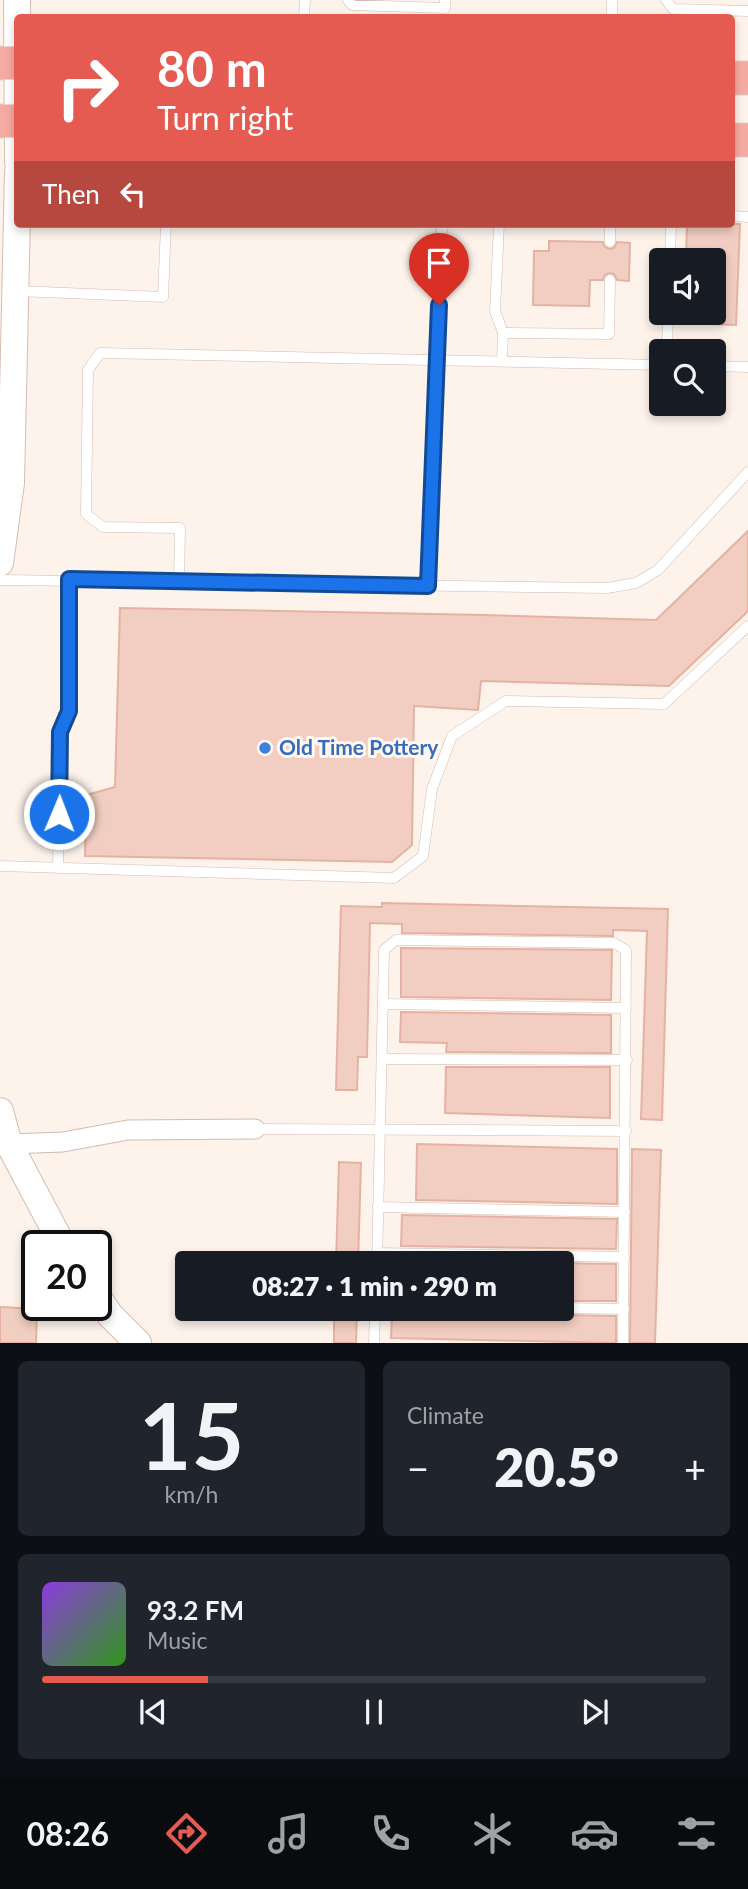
<!DOCTYPE html>
<meta charset="utf-8">
<style>
body{margin:0;font-family:Lato,sans-serif;background:#20242c;color:#f1f3f6;height:100vh;display:flex;flex-direction:column;font-size:26px;white-space:nowrap}
*{box-sizing:border-box;margin:0}
p{font-size:23px;color:#9ea1a6}
.icon{flex:none;width:38px;height:38px;fill:none;stroke:currentColor;stroke-width:2;stroke-linecap:round;stroke-linejoin:round}
.map{position:relative;height:1343px;overflow:hidden}
.drawer{display:flex;flex-direction:column;gap:18px;padding:18px;background:#0d0f14;flex:1}
.drawer>*{flex:none}
.hud{position:absolute;left:14px;top:14px;width:721px;height:214px;border-radius:7px;box-shadow:0 4px 10px #0003;background:#e55b51;color:#fff;overflow:hidden}
.controls{position:absolute;left:649px;top:248px;display:grid;gap:14px}
.controls a{display:grid;place-items:center;width:77px;height:77px;border-radius:7px;background:#171b24;box-shadow:0 4px 10px #0003;font-size:35px}
.speed{position:absolute;left:21px;top:1230px;display:flex;gap:14px;font-size:35px;font-weight:700;text-align:center}
.speed>*{display:grid;place-content:center;width:91px;height:91px;border-radius:50%;background:#171b24;box-shadow:0 4px 10px #0003;line-height:1}
.speed .limit{border:4px solid #111;border-radius:10px;background:#fff;color:#111}
.pin{position:absolute;display:grid;place-items:center;width:60px;height:60px;color:#fff;margin:-72px -30px;border-radius:50% 50% 50% 0;rotate:-45deg;box-shadow:0 0 7px #0007}
.pin .icon{rotate:45deg}
.me{position:absolute;width:77px;margin:-38px;rotate:1deg;stroke-linejoin:round;filter:drop-shadow(0 0 5px #0008)}
.turn{display:flex;align-items:center;gap:24px;height:147px;padding:0 28px;font-size:32px}
.turn .icon{width:91px;height:91px;stroke-width:2.5}
.turn b{display:block;font-size:49px;line-height:60px}
.then{display:flex;align-items:center;height:66px;padding:0 28px;background:#0003;gap:14px;font-size:26px}
.big{font-size:52px;font-weight:800;line-height:1.1}
.drawer .tile{flex:1;display:flex;flex-direction:column;justify-content:center;gap:10px;min-width:0;padding:0 24px;border-radius:10px;background:#20242c}
.drawer .dial{align-items:center;gap:0}
.dial b{font-size:91px;line-height:1}
.song{display:flex;align-items:center;gap:21px}
.cover{width:84px;height:84px;border-radius:10px;background:linear-gradient(135deg,hsl(270 70% 55%),hsl(110 70% 35%))}
.played{height:7px;border-radius:4px;background:linear-gradient(90deg,#e55b51 25%,#363941 25%)}
.keys{display:flex;justify-content:space-around;direction:ltr}
.heat{display:flex;justify-content:space-between;align-items:center;font-size:38px;direction:ltr}
.drawer .tiles{flex:1;display:grid;gap:18px;grid-template-columns:1fr 1fr}
.tile:last-child{grid-column:span 2}
.trip{position:absolute;left:175px;top:1251px;width:399px;height:70px;border-radius:7px;background:#171b24;box-shadow:0 4px 10px #0003;font-weight:800;line-height:70px;text-align:center}
.tabs{display:flex;height:112px;justify-content:space-around;align-items:center;background:#090b0e;color:#9ea1a6}
.tabs .icon{width:49px;height:49px}
.tabs .on{color:#e55b51}
.tabs b{font-size:32px;color:#f1f3f6}
.map>svg:first-child{display:block}
.building{fill:#f2cec2;stroke:#e5b2a2;stroke-width:2}
.lines{fill:none;stroke-linecap:round;stroke-linejoin:round}
.lane-casing{stroke:#d2bbb2;stroke-width:11}
.street-casing{stroke:#d2bbb2;stroke-width:21}
.secondary-casing{stroke:#d7bcb2;stroke-width:28}
.highway-casing{stroke:#d9d0cd;stroke-width:35}
.lane{stroke:#fff;stroke-width:10}
.street{stroke:#fff;stroke-width:19}
.secondary{stroke:#fff;stroke-width:26}
.highway{stroke:#f6aba2;stroke-width:33}
.route-casing{stroke:#114b97;stroke-width:18}
.route{stroke:#1a73e8;stroke-width:12}
.shop-dot{fill:#3f7fe0;stroke:#fff8f1;stroke-width:2.5}
.labels{text-anchor:middle;stroke-width:6;stroke-linejoin:round;paint-order:stroke}
.shop-label{font-size:21px;font-weight:bold;fill:#366cbe;stroke:#fff8f1;text-anchor:start}
</style>
<div class="map">
<svg width="748" height="1343" viewBox="0 0 748 1343">
<rect width="100%" height="100%" fill="#fdf3eb"/>
<g class="building">
<path d="M687,224H740L736,325L714,324V261H686Z"/>
<path d="M549,241L603,242L604,246L609,249L614,248L617,242L630,243L629,281L617,280L614,274L609,273L604,276L603,280H590L589,306L533,305L534,251H549Z"/>
<path d="M748,531V611L669,686L481,681L478,710L414,706L412,845L392,862L85,856L86,812L83,796L115,787L120,608L484,615L656,620Z"/>
<path d="M382,903L668,909L662,1120L641,1119L647,931L613,930V936L402,933V924L370,923L367,1057H358L357,1090H336L341,906L382,907Z"/>
<path d="M401,948L612,950L611,1000L401,997Z"/>
<path d="M401,1012L611,1015V1053L446,1052L447,1043L400,1042Z"/>
<path d="M446,1067H610V1118L445,1113Z"/>
<path d="M417,1144L617,1149V1204L416,1200Z"/>
<path d="M632,1149L661,1150L655,1343H630Z"/>
<path d="M339,1162L361,1163L358,1264H336Z"/>
<path d="M402,1215L617,1219L616,1249L401,1246Z"/>
<path d="M401,1261L616,1264V1301H562V1264H401Z"/>
<path d="M0,1307L37,1309L36,1343H0Z"/>
<path d="M334,1309H357L356,1343H334Z"/>
<path d="M392,1313L562,1318V1315L616,1316V1343L391,1338Z"/>
</g>
<g class="lines">
<g class="lane-casing">
<g id="lane">
<path d="M348,0L352,5L445,8V0"/>
<path d="M666,0L673,9L748,11"/>
<path d="M304,18L305,0"/>
<path d="M612,18V0"/>
<path d="M732,216L748,217"/>
<path d="M499,224L495,311L503,333L609,334L610,280"/>
<path d="M610,242V224"/>
<path d="M670,261L671,224"/>
<path d="M18,291L163,297L166,224"/>
<path d="M667,352L668,313"/>
<path d="M502,361L503,333"/>
<path d="M714,366L748,367"/>
<path d="M0,580L607,588L636,583L658,570L748,472"/>
<path d="M179,581L180,528L103,527L86,514L88,370L100,353L662,365"/>
<path d="M428,586L442,224"/>
<path d="M0,866L394,878L423,856L432,789L452,736L506,701L664,704L748,626"/>
<path d="M58,868L60,732L69,711V579"/>
<path d="M383,1004L626,1008"/>
<path d="M382,1059L627,1060"/>
<path d="M255,1129L626,1131"/>
<path d="M378,1207L625,1212"/>
<path d="M377,1253L624,1257"/>
<path d="M377,1264L384,950L396,940L614,943L626,950L623,1343"/>
<path d="M562,1308L624,1309"/>
<path d="M374,1343L375,1309"/>
</g>
</g>
<g class="street-casing">
<path id="street" d="M9,1144L63,1142L128,1130L255,1129"/>
</g>
<g class="secondary-casing">
<g id="secondary">
<path d="M17,0L18,162"/>
<path d="M0,563L11,483L18,172"/>
<path d="M0,1111L9,1144L63,1246"/>
<path d="M96,1294L110,1315L138,1343"/>
</g>
</g>
<g class="highway-casing">
<g id="highway">
<path d="M0,63H18"/>
<path d="M732,78H748"/>
<path d="M0,121H18"/>
<path d="M732,140H748"/>
</g>
</g>
<use href="#lane" class="lane"/>
<use href="#street" class="street"/>
<use href="#secondary" class="secondary"/>
<use href="#highway" class="highway"/>
</g>
<g class="lines">
<g class="route-casing">
<path id="route" d="M59,814L60,732L69,711V579L428,586L439,305"/>
</g>
<use href="#route" class="route"/>
</g>
<circle class="shop-dot" cx="265" cy="748" r="7"/>
<g class="labels">
<g class="shop-label">
<text x="279" y="755">Old Time Pottery</text>
</g>
</g>
</svg>
<div class="controls">
<a><svg class="icon" aria-label="sound" viewBox="0 0 24 24"><path d="M4 9h4l5-4v14l-5-4H4zM17 9q2 3 0 6"/></svg></a>
<a><svg class="icon" aria-label="search" viewBox="0 0 24 24"><circle cx="10" cy="10" r="6"/><path d="M15 15l6 6"/></svg></a>
</div>
<div class="speed"><div class="limit">20</div></div>
<div class="pin" style="left:439px;top:305px;background:#d93025"><svg class="icon" aria-label="arrive" viewBox="0 0 24 24"><path d="M6 21V4h12l-3 4 3 4H6"/></svg></div>
<svg class="me" style="left:59px;top:814px" viewBox="-20 -20 40 40"><circle r="17" fill="#1a73e8" stroke="#fff" stroke-width="3"/><path d="M0-11L8 9 0 5-8 9z" fill="#fff"/></svg>
<div class="trip">08:27 · 1 min · 290 m</div>
<div class="hud">
<div class="turn"><svg class="icon" aria-label="right" viewBox="0 0 24 24"><path d="M7 20v-9h11M14 6l5 5-5 5"/></svg><div><b>80 m</b>Turn right</div></div>
<div class="then">Then<svg class="icon" aria-label="left" viewBox="0 0 24 24"><path d="M17 20v-9H6M10 6l-5 5 5 5"/></svg></div>
</div>
</div>
<section class="drawer">
<div class="tiles">
<div class="tile dial"><b>15</b><p>km/h</p></div>
<div class="tile"><p>Climate</p>
<div class="heat"><a>−</a><b class="big">20.5°</b><a>+</a></div>
</div>
<div class="tile">
<div class="song"><i class="cover"></i><div><b>93.2 FM</b><p>Music</p></div></div>
<div class="played"></div>
<div class="keys"><svg class="icon" aria-label="previous" viewBox="0 0 24 24"><path d="M18 5L8 12l10 7zM5 5v14"/></svg><svg class="icon" aria-label="pause" viewBox="0 0 24 24"><path d="M8 5v14M16 5v14"/></svg><svg class="icon" aria-label="next" viewBox="0 0 24 24"><path d="M6 5l10 7-10 7zM19 5v14"/></svg></div>
</div>
</div>
</section>
<nav class="tabs">
<b>08:26</b>
<svg class="icon on" aria-label="directions" viewBox="0 0 24 24"><path d="M12 3l9 9-9 9-9-9zM9 14v-3h6M13 9l2 2-2 2"/></svg>
<svg class="icon" aria-label="music" viewBox="0 0 24 24"><path d="M9 18V5l10-2v13"/><circle cx="6" cy="18" r="3"/><circle cx="16" cy="16" r="3"/></svg>
<svg class="icon" aria-label="phone" viewBox="0 0 24 24"><path d="M5 4h4l2 5-3 2q2 4 5 5l2-3 5 2v4C11 20 4 13 5 4z"/></svg>
<svg class="icon" aria-label="climate" viewBox="0 0 24 24"><path d="M12 3v18M4 7l16 10M4 17L20 7"/></svg>
<svg class="icon" aria-label="car" viewBox="0 0 24 24"><path d="M5 17H2v-5l4-1 3-4h7l3 4 3 1v5h-3M9 17h6M6 11h13"/><circle cx="7" cy="17" r="2"/><circle cx="17" cy="17" r="2"/></svg>
<svg class="icon" aria-label="filters" viewBox="0 0 24 24"><path d="M4 7h16M4 17h16"/><circle cx="9" cy="7" r="2"/><circle cx="15" cy="17" r="2"/></svg>
</nav>
